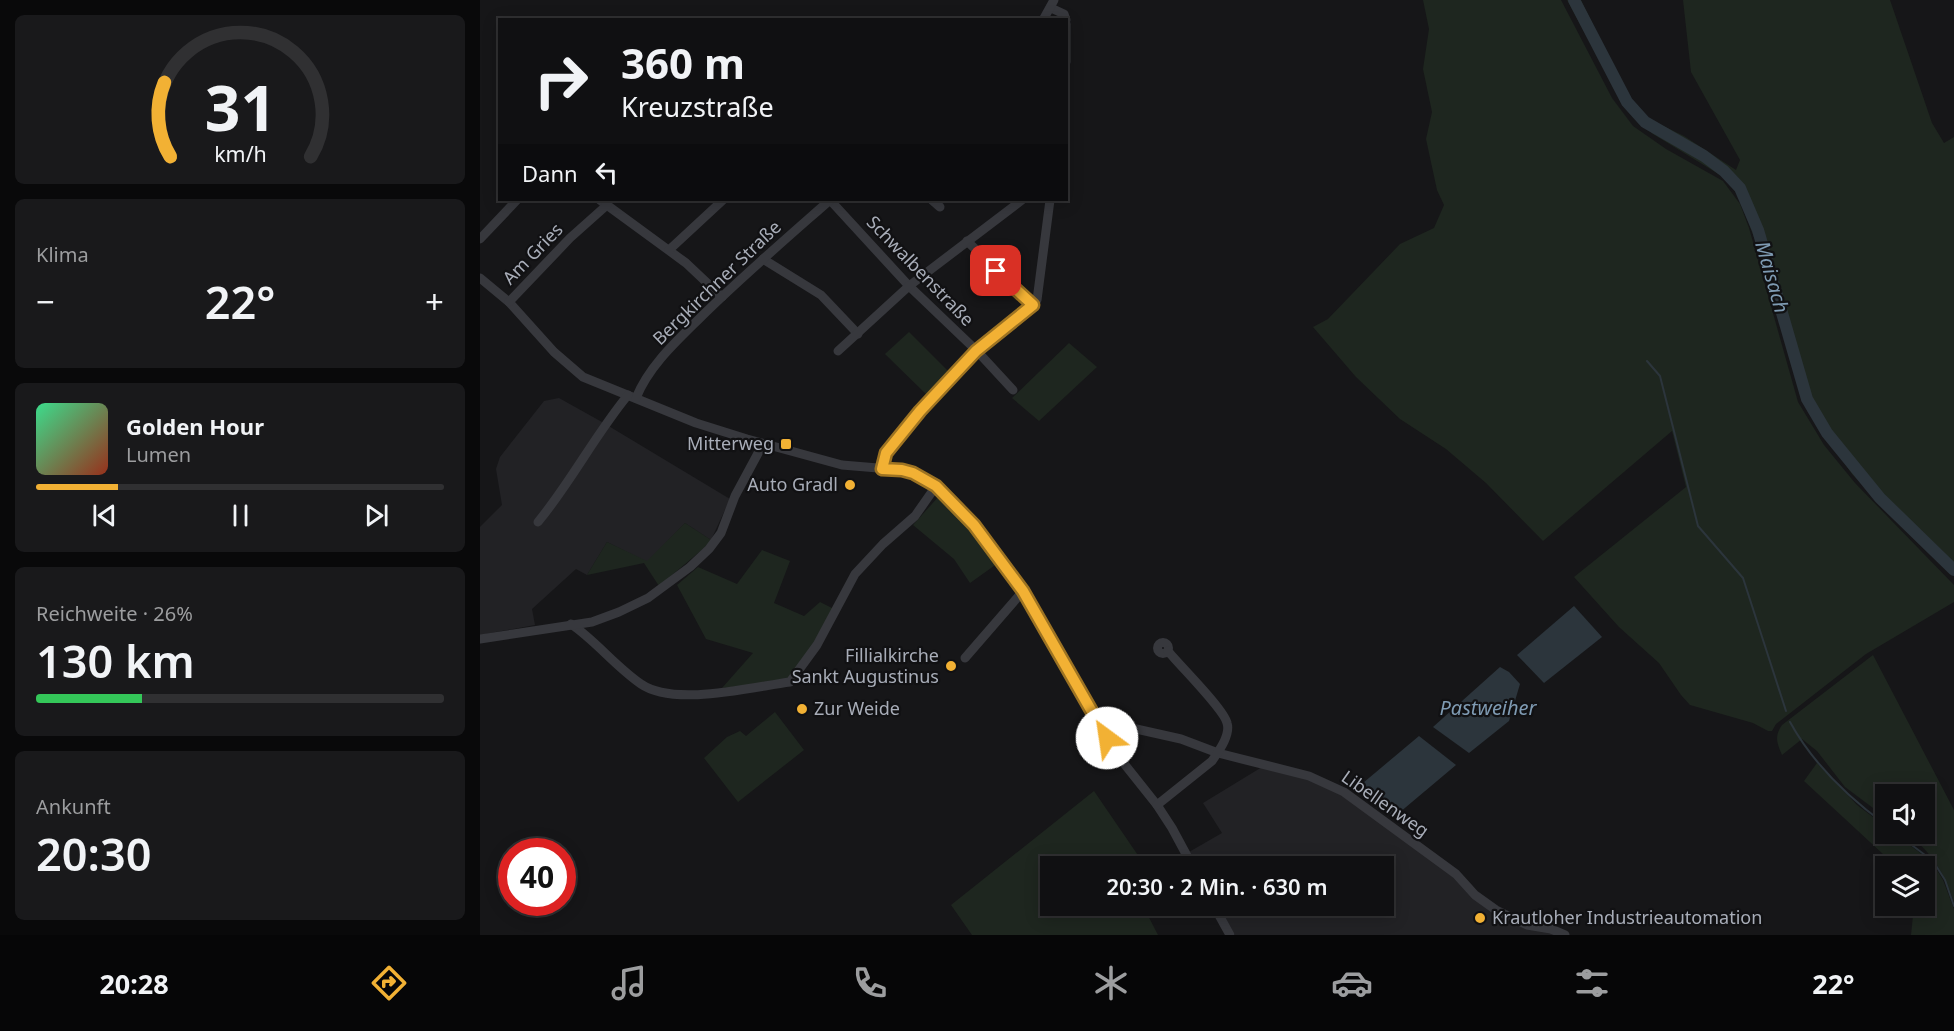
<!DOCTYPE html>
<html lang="de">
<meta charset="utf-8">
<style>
body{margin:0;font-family:"Noto Sans",sans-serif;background:#19191b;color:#f1f3f6;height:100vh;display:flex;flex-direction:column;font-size:22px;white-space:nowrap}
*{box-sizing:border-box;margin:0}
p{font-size:20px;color:#9c9d9f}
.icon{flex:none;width:33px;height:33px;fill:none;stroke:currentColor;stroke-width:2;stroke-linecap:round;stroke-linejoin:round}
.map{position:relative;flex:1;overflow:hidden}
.sheet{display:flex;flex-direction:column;gap:15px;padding:15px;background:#09090a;width:480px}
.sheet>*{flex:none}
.banner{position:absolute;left:18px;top:18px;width:570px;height:183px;border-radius:0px;box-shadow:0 3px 15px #0003,0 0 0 2px #303032;background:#101012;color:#f1f3f6;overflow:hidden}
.tools{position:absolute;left:1395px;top:784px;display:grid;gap:12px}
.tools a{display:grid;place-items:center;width:60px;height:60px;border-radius:0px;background:#101012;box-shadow:0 3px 15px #0003,0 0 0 2px #303032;font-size:30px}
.speed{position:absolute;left:18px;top:838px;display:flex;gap:12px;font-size:30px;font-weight:700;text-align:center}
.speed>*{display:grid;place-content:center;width:78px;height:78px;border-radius:50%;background:#101012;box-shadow:0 3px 15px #0003,0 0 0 2px #303032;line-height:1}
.speed .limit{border:9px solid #d22;background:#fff;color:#111}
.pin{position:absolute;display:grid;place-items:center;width:51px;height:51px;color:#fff;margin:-26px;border-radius:12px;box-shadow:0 3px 9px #0006}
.me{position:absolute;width:66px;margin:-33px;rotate:329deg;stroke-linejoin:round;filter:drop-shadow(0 0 4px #0008)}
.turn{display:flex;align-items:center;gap:21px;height:126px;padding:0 24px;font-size:27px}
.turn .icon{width:78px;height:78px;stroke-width:2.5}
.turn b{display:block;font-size:42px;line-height:51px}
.then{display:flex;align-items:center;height:57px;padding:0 24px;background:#0003;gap:12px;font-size:22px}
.big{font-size:45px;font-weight:600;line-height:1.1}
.sheet .widget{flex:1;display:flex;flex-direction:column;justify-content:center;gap:9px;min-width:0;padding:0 21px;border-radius:9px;background:#19191b}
.sheet .dial{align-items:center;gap:0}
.dial svg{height:156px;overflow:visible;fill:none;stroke:#303032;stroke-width:7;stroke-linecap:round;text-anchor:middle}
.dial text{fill:#f1f3f6;stroke:none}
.song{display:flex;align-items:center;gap:18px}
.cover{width:72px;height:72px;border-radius:9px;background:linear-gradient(135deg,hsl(150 70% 55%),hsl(10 70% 35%))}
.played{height:6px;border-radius:3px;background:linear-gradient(90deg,#f2b134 20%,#303032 20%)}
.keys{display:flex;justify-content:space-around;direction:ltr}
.heat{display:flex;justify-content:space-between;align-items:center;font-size:33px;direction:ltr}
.charge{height:9px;border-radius:4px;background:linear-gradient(90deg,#34c759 26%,#303032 0)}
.trip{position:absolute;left:560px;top:856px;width:354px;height:60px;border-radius:0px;background:#101012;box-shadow:0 3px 15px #0003,0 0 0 2px #303032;font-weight:600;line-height:60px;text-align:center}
.tab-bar{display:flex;height:96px;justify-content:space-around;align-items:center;background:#060607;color:#9c9d9f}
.tab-bar .icon{width:42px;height:42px}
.tab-bar .on{color:#f2b134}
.tab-bar b{font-size:27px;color:#f1f3f6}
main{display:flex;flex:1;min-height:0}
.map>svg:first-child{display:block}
.built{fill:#222225}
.green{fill:#1e261f}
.water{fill:#2c353c}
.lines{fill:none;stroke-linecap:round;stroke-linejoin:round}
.stream{stroke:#2c353c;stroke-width:2}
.river{stroke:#2c353c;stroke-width:12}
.minor{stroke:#37383d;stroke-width:9}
.route-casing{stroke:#9d7322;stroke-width:15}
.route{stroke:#f2b134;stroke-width:10}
.poi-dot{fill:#f2b134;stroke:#111113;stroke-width:2}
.labels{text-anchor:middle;stroke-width:4.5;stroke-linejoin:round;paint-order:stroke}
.street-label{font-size:18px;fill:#a8adb8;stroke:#111113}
.poi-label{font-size:18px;fill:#a8adb8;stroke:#111113;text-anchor:end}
.water-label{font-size:20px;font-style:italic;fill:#7f9bb3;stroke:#111113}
</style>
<main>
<section class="sheet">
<div class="widget dial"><svg viewBox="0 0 100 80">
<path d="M14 69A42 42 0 1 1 86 69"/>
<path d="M14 69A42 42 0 0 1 11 31" stroke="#f2b134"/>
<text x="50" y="56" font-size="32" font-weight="700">31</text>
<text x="50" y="72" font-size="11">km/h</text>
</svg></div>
<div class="widget"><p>Klima</p>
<div class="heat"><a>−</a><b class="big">22°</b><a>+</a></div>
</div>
<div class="widget">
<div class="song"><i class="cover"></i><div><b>Golden Hour</b><p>Lumen</p></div></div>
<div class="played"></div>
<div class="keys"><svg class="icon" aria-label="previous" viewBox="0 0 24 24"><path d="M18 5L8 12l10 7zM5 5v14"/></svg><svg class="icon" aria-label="pause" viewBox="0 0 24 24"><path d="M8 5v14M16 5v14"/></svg><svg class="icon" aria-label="next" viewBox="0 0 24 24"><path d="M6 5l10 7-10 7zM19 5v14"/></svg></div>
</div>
<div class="widget"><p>Reichweite · 26%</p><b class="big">130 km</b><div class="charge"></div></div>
<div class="widget"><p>Ankunft</p><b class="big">20:30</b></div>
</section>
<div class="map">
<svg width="1474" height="935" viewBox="0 0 1474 935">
<rect width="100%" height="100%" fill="#161618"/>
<g class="built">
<path d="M79,398L122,422L250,499L231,540L205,523L167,562L127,542L107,575L96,569L52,609L55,625L0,635V527L22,505L16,469L20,457L64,401Z"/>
<path d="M782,767L828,776L862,794L975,877L1015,911L1081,935H755L739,906H903V867H718L709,852L742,833L723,803Z"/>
</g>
<g class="green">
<path d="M943,0H1081L1132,98L1153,126L1186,149L1243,181L1260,204L1269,228L1318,402L1344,445L1375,483L1474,585V602L1386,654L1296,724L1292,731H1288L1273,723L1210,705L1201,695L1179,663L1139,627L1094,577L1206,487L1192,431L1063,541L1006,483L966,449L920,419L876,377L833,327L848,319L920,244L954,228L964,205L957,190L946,139L952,112L943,69L949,29Z"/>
<path d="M1087,0H1101L1147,95L1165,117L1204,136L1256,170L1260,160L1211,72L1203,0H1410L1452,123L1464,143L1474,137V576L1372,474L1324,405L1289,277L1258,195L1245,178L1173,134L1146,109Z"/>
<path d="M429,332L470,373L448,396L405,354Z"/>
<path d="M589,343L617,367L559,421L532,398Z"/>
<path d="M460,495L491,529L518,563L490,583L474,559L433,525Z"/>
<path d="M205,523L231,540L224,548L179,586L164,563L107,575L127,542L167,561Z"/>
<path d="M282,550L310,561L294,603L324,616L340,602L354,609L311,681L242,688L273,653L226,639L197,585L218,567L257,584Z"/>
<path d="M1393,655L1474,810V902C1464,873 1453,854 1428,834H1444V795H1406L1405,817L1365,787L1337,751L1322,739L1302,755C1297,743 1294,737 1302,725Z"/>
<path d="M295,712L324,750L258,802L224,758L247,737L260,731L266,736Z"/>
<path d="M1337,763L1377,805L1405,826L1406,834H1415L1452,862L1463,880L1474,909V935H1431L1434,906H1444V867H1417L1324,781Z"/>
<path d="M614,791L666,867H570V906H663L678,935H492L471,905Z"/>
</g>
<g class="water">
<path d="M1094,606L1122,637L1064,683L1037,655Z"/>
<path d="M1020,667L1029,672L1040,684L1029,721L989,753L953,727Z"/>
<path d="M939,736L976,765L913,818L883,783Z"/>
</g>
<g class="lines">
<g class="stream">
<path d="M1167,361L1180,376L1218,526L1263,578L1306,711"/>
<path d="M1310,722C1332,762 1369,798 1406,825"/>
<path d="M1417,834L1453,861L1465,880L1474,906"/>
</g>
<path class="river" d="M1094,0L1147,102L1165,122L1224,156L1244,171L1260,188L1278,230L1327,399L1347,433L1400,498L1474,570"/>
<g class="minor">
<path d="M571,8L584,14L586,20"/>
<path d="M563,20L574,0"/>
<path d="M586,24V62"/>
<path d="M120,200L206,263L242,297"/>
<path d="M350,200L429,286L497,351L533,390"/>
<path d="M452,200L460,207"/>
<path d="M0,239L37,200"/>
<path d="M487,241L553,305"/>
<path d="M189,250L243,200"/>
<path d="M283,259L341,295L378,334"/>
<path d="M0,278L29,302L74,352L103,377L216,423L267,439L362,465L422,470L433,473L456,486L470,499L494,525L543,591L638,756L677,805L692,828L713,867"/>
<path d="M29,302L90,238L127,205"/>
<path d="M358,351L429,286L542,200"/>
<path d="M156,398C170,364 199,339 225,313C265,274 308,237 350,200"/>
<path d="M401,469L406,453L440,411L497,351L557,300L570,200"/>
<path d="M58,522C91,482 115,435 148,395"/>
<path d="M91,624C116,641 135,666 161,684C194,707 272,687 310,682L337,645L375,574L403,544L435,516L456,486"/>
<path d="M0,639L112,622L139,612L168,598L210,567L229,549L241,533L255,496L283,444"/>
<circle cx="683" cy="648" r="5.5"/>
<path d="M485,658L543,591"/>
<path d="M616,720L701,739L738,753L829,776L864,792L976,874L995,895L1016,910L1047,925L1071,929L1085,935"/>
<path d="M677,805L732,761C738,752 751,735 747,723C744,709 699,665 688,651"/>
<path d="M734,906L750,935"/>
</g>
</g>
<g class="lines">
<g class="route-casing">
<path id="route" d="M516,271L553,305L496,351L440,411L406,453L402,469L422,470L433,473L456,486L494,525L543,591L627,738"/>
</g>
<use href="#route" class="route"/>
</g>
<g class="poi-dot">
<rect x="300" y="438" width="12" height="12" rx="3"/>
<circle cx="370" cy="485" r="6"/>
<circle cx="471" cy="666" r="6"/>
<circle cx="322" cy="709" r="6"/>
<circle cx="1000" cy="918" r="6"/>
</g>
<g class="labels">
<g class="street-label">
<text transform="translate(53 254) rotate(-46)" y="6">Am Gries</text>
<text transform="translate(440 271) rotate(46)" y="6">Schwalbenstraße</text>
<text transform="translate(237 283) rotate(-44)" y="6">Bergkirchner Straße</text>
<text transform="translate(905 804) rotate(35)" y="6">Libellenweg</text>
</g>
<g class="poi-label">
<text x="294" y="450">Mitterweg</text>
<text x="358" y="491">Auto Gradl</text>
<text x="459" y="662">Fillialkirche<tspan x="459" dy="21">Sankt Augustinus</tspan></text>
<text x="334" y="715" text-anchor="start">Zur Weide</text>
<text x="1012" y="924" text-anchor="start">Krautloher Industrieautomation</text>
</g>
<g class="water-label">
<text transform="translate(1292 277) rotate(74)" y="7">Maisach</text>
<text x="1008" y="715">Pastweiher</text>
</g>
</g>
</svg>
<div class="tools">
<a><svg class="icon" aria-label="sound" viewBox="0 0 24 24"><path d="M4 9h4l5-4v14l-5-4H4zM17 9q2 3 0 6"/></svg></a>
<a><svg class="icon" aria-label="layers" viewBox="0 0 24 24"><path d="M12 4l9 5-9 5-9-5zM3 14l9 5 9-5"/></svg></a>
</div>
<div class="speed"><div class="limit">40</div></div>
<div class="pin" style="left:516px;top:271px;background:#d93025"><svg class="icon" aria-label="arrive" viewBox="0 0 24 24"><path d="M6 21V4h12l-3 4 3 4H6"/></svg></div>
<svg class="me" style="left:627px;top:738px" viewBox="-20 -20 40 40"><circle r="19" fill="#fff"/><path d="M0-13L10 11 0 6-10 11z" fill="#f2b134"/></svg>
<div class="trip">20:30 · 2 Min. · 630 m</div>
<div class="banner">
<div class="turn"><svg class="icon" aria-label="right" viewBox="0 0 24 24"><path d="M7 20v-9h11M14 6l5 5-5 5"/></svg><div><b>360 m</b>Kreuzstraße</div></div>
<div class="then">Dann<svg class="icon" aria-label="left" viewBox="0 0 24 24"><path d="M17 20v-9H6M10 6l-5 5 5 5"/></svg></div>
</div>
</div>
</main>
<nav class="tab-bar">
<b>20:28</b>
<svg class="icon on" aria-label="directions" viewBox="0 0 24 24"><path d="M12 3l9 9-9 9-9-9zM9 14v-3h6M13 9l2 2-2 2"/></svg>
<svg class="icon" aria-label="music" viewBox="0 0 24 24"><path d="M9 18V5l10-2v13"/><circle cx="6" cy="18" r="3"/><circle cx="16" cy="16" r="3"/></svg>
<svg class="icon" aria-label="phone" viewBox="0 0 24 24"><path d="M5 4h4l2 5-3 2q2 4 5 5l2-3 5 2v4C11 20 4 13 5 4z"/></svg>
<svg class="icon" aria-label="climate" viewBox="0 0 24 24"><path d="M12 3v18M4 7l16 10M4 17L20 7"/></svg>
<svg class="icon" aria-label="car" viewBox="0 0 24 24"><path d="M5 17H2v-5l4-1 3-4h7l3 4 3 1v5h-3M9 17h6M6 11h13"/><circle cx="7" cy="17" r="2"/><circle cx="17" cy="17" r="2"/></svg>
<svg class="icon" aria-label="filters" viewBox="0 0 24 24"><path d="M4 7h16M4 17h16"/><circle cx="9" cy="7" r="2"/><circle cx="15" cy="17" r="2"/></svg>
<b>22°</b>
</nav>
